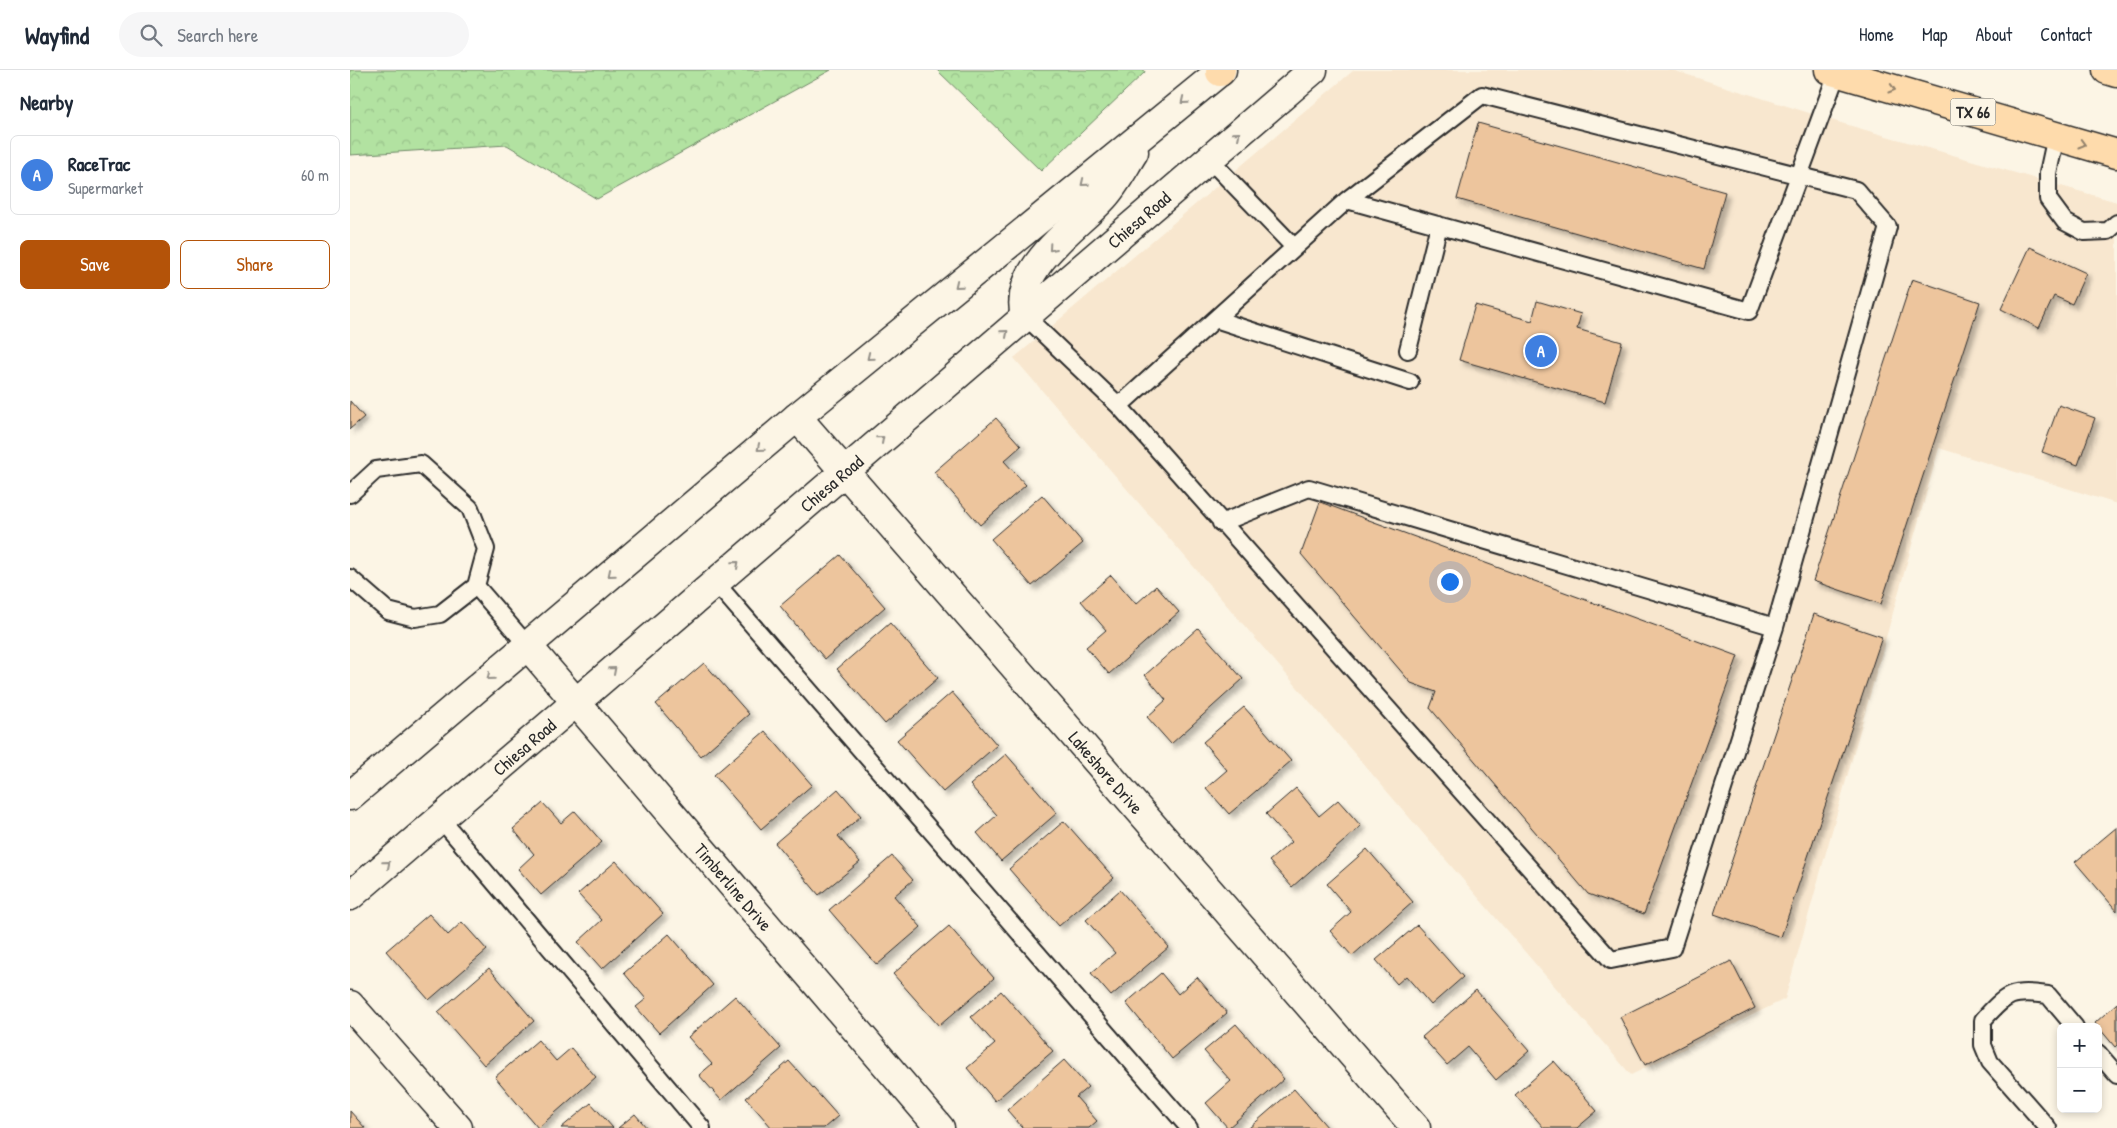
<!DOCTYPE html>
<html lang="en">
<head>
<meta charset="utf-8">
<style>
  :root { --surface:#fff; --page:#f6f6f7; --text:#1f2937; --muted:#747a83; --line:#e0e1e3; --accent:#b45309 }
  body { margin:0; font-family:"Patrick Hand",sans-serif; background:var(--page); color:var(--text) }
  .controls { position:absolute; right:15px; bottom:15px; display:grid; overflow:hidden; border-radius:8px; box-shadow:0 2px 8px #0003 }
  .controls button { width:45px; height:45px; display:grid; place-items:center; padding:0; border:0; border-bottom:1px solid var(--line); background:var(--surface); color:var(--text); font:25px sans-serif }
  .you { position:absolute; left:1099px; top:511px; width:18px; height:18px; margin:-12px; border:4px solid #fff; border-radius:50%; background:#1a73e8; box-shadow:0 0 0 8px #1a73e833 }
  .badge { display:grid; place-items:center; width:32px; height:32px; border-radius:50%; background:var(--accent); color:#fff; font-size:16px; font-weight:700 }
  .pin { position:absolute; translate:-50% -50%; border:2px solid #fff; box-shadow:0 1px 5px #0006 }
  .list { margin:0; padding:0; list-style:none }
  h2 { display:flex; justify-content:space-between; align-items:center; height:65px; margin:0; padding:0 20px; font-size:21px }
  h2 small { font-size:16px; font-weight:400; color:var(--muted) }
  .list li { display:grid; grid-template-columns:32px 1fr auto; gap:15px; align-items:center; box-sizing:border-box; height:80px; margin:0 10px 10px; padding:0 10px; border:1px solid var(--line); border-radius:8px }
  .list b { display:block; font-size:19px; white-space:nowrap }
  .list p { margin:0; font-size:16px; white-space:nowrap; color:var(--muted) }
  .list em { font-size:16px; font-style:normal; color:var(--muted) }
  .actions { display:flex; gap:10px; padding:15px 20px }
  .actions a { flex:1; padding:11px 0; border:1px solid var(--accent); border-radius:8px; text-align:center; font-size:18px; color:var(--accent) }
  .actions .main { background:var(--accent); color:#fff }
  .icon { flex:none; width:28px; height:28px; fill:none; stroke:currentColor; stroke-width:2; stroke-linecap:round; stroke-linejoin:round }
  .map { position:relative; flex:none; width:1767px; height:1058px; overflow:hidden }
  header { display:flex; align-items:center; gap:30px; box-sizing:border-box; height:70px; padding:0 25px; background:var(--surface); border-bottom:1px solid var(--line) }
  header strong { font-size:24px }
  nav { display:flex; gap:28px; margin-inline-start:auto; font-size:18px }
  .search { width:350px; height:45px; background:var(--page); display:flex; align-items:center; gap:12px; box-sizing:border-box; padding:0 18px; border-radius:28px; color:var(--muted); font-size:19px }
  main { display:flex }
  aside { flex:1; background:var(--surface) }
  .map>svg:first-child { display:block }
</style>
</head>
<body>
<header>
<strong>Wayfind</strong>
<div class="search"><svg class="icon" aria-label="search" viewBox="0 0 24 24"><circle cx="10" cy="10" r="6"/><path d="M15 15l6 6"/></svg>Search here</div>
<nav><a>Home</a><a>Map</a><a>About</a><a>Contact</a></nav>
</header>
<main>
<aside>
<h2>Nearby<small></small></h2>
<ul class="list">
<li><span class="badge" style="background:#3f7fe0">A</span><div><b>RaceTrac</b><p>Supermarket</p></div><em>60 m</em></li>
</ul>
<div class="actions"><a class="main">Save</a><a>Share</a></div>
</aside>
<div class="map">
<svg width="1767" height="1058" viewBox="0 0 1767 1058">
  <defs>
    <pattern id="forest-crowns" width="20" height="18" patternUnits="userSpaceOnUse" patternTransform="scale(1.25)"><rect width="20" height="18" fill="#b2e2a1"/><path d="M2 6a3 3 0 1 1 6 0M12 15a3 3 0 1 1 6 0" fill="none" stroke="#99c28b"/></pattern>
    <filter id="shadow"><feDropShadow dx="4.5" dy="4.5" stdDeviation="2.5" flood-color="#0004"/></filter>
  </defs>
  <rect width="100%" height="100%" fill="#fcf5e5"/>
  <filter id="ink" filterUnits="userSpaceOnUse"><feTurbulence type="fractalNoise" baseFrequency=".02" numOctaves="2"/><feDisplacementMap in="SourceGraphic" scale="10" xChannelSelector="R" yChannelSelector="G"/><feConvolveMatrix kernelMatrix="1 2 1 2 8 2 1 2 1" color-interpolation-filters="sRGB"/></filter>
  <g filter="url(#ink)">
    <!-- built -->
    <path fill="#f8e7cf" d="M1004,0h318l169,53 276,79v302l-178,-56 -154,551 -154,76 -617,-717z"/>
    <!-- forest -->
    <path fill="url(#forest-crowns)" stroke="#6e8666" d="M0,0h481l-234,129 -90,-54 -157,10z
      M587,0h207l1,2 -104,99z"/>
    <!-- building -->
    <path fill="#edc59d" stroke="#2b2b2b" filter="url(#shadow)" d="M1128,53l247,69 -21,77 -247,-70z
      M1680,177l56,26 -14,31 -18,-8 -15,32 -38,-19z
      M1562,209l68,23 -99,302 -68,-23z
      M1187,231l44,13 -4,15 45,13 -17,60 -146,-42 16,-55 57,16z
      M0,331l14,16 -14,12z
      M1709,335l36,13 -17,47 -36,-13z
      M646,348l25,28 -17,15 22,24 -46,40 -46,-53z
      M692,425l41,48 -51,43 -41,-47z
      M970,432l418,154 -94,258 -56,-20 -158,-186 6,-16 -25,-9 -110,-129z
      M490,485l45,52 -60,52 -45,-53z
      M761,505l25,29 20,-18 23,26 -70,62 -23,-27 20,-17 -25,-29z
      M1464,544l68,23 -101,300 -67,-23z
      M540,553l48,55 -53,46 -48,-55z
      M848,558l45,51 -72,65 -24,-27 19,-17 -21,-25z
      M354,593l45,51 -48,42 -45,-52z
      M602,622l45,53 -54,47 -46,-52z
      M894,637l47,54 -62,53 -23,-26 21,-18 -24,-28z
      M415,661l47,54 -51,44 -47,-54z
      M656,684l51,59 -56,48 -24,-28 20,-18 -27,-30z
      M946,718l23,28 19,-16 23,26 -69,61 -23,-26 22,-19 -25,-28z
      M488,719l23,27 -23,20 22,26 -41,33 -44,-52z
      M193,733l18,20 14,-12 27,31 -61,53 -23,-26 16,-15 -21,-25z
      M714,751l50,57 -55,48 -50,-57z
      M1767,757v84l-42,-49z
      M1017,779l46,53 -61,54 -22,-25 21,-19 -24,-28z
      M542,786l21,24 -19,16 27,31 -44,38 -48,-55z
      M266,791l47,53 -61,55 -24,-27 24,-22 -24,-26z
      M770,820l49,57 -58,49 -20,-23 24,-20 -29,-33z
      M79,844l19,21 14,-13 25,28 -58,50 -43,-49z
      M1067,855l46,52 -32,28 -25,-29 -9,8 -21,-24z
      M599,856l45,52 -55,48 -46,-52z
      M319,864l44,51 -54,48 -23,-26 10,-8 -22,-26z
      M1381,891l24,47 -110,57 -25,-48z
      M139,898l45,53 -50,44 -46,-53z
      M811,903l17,21 19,-17 30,36 -55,46 -46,-56z
      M1126,920l53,61 -33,29 -28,-33 -21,18 -25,-28z
      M651,921l52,60 -58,50 -28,-33 28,-24 -24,-27z
      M385,926l46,52 -60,52 -22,-25 13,-11 -24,-27z
      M1767,933v42l-2,2 -20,-24z
      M886,954l48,55 -56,49 -22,-25 25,-22 -27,-30z
      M188,970l18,21 15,-13 25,29 -58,51 -43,-51z
      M714,990l24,27 -12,10 21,24 -8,7h-66l-16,-18z
      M439,991l49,55 -14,12h-52l-26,-30z
      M1204,991l43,50 -20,17h-33l-29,-33z
      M944,1019l34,39h-79z
      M241,1033l22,25h-52z
      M0,1041l15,17h-15z
      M285,1044l12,14h-29z"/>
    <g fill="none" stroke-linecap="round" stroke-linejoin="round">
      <!-- service casing -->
      <g stroke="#2b2b2b" stroke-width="20">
        <path id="service" d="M1706,66l-8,37v26l17,23 19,10 24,-1 9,-8
          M859,89l85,88
          M997,130l135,-105 374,95 32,37 -113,400
          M675,246l94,90 228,-206 402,111 88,-238
          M865,249l195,63
          M1058,280l31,-125
          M769,336l492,554 61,-12 103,-321 -466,-139 -88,35
          M0,424l26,-24 45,-6 49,44 16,41 -10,37 -36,28 -25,4 -27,-7 -38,-33
          M365,512l474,546
          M126,516l51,59
          M90,748l262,310
          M1748,983l19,22
          M1698,1058l-58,-66 -7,-17v-25c24,-27 29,-30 65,-25l27,32"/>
      </g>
      <!-- minor casing -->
      <g stroke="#2b2b2b" stroke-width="31">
        <g id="minor">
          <path id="s1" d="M447,347l619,711"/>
          <path id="s2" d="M177,575l413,483"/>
          <path d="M0,935l108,123"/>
        </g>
      </g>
      <!-- secondary casing -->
      <g stroke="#2b2b2b" stroke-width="31">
        <g id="secondary">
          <path d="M675,246c-13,-48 51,-88 79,-119 12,-13 21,-31 30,-45"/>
          <path d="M0,726l447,-379 425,-347"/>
          <path id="s3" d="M0,826l963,-826"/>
        </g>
      </g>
      <!-- primary casing -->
      <g stroke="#2b2b2b" stroke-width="31">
        <path id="primary" d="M1479,0l288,84
          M1757,0l10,3
          M870,2l1,-2"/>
      </g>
      <!-- service -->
      <use href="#service" stroke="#fcf5e5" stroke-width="16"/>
      <!-- minor -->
      <use href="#minor" stroke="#fcf5e5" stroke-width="28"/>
      <!-- secondary -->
      <use href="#secondary" stroke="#fcf5e5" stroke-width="28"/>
      <!-- primary -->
      <use href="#primary" stroke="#fedbac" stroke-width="28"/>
    </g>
    <!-- one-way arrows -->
    <defs><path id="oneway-chevron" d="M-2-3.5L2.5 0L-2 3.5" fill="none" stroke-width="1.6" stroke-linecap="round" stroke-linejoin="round" transform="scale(1.25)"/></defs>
    <g stroke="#94836c">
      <use href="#oneway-chevron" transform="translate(1542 19) rotate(16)"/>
      <use href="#oneway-chevron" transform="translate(1732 74) rotate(16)"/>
    </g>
    <g stroke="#949088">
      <use href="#oneway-chevron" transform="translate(834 31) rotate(141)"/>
      <use href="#oneway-chevron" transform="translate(887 65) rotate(-41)"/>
      <use href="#oneway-chevron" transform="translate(734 113) rotate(141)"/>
      <use href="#oneway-chevron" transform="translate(702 178) rotate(131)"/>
      <use href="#oneway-chevron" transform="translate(608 215) rotate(141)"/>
      <use href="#oneway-chevron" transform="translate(655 263) rotate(-41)"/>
      <use href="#oneway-chevron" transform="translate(520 287) rotate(141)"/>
      <use href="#oneway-chevron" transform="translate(531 369) rotate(-41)"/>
      <use href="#oneway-chevron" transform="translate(410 378) rotate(140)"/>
      <use href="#oneway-chevron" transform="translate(386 494) rotate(-41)"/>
      <use href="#oneway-chevron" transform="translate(261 504) rotate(140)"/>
      <use href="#oneway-chevron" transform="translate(263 600) rotate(-41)"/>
      <use href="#oneway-chevron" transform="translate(140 607) rotate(140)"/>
      <use href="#oneway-chevron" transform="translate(37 794) rotate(-41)"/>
    </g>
  </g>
  <g text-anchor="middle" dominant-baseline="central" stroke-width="4" stroke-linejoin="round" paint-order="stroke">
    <!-- shield labels -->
    <rect fill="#fcf5e5" stroke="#6a6863" stroke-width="1" x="1600.5" y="28.5" width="45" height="27" rx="4"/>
    <g font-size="16" font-weight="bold" fill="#2b2b2b">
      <text x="1623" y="42">TX 66</text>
    </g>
    <!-- street labels -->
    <g font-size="18" fill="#2b2b2b" stroke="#fcf5e5">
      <text stroke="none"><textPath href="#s3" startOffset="1039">Chiesa Road</textPath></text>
      <text stroke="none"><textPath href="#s3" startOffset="634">Chiesa Road</textPath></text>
      <text stroke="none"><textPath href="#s3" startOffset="229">Chiesa Road</textPath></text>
      <text stroke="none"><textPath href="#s1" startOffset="471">Lakeshore Drive</textPath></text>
      <text stroke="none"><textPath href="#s2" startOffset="318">Timberline Drive</textPath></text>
    </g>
  </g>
</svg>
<div class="controls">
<button>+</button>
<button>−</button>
</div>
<div class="you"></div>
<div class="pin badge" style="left:1191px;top:281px;background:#3f7fe0">A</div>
</div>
</main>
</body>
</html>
